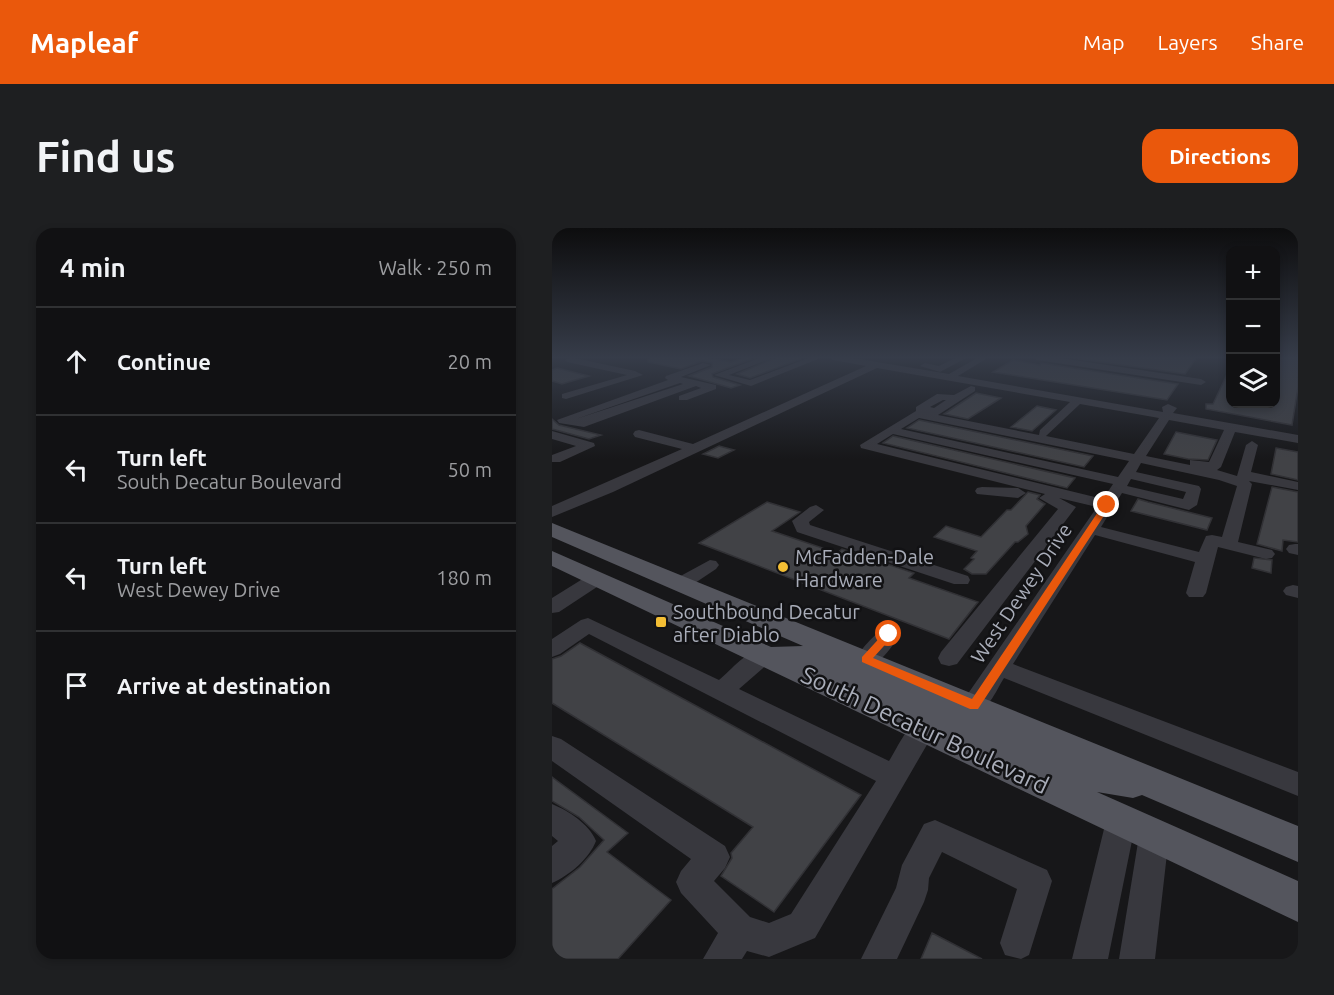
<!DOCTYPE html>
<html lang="en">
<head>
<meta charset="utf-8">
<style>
  :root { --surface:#111113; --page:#1e1f21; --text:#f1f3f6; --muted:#9c9da0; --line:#303133; --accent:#ea580c }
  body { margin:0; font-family:Ubuntu,sans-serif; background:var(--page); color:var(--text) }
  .controls { position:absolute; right:18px; top:18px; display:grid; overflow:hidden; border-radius:12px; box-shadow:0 3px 9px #0003 }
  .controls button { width:54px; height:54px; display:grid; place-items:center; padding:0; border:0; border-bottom:2px solid var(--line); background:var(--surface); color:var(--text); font:30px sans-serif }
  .stop { position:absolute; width:18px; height:18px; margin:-14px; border:4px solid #ea580c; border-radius:50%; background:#fff }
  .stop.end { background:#ea580c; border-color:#fff; box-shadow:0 2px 6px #0008 }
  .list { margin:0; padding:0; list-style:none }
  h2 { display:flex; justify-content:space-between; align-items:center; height:78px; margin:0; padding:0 24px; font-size:26px }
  h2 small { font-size:20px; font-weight:400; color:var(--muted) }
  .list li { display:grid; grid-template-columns:39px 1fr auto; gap:18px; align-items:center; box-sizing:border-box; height:108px; padding:0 24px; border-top:2px solid var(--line) }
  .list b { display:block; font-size:22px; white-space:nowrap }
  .list p { margin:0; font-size:20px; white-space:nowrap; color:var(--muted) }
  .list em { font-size:20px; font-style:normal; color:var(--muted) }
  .icon { flex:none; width:33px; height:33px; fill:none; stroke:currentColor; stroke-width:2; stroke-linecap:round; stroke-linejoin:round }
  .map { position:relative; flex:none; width:746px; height:731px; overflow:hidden; border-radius:18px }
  header { display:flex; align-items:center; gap:36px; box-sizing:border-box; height:84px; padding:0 30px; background:var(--accent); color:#fff }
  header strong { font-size:28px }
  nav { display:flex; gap:33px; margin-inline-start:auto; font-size:21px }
  .intro { display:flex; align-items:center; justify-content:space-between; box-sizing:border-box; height:144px; padding:0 36px }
  h1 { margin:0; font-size:42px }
  .button { padding:15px 27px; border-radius:18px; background:var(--accent); color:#fff; font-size:21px; font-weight:700 }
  main { display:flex; gap:36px; padding:0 36px }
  aside { flex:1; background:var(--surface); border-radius:18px; box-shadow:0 3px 9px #0003 }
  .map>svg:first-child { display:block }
</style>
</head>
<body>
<header>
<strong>Mapleaf</strong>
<nav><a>Map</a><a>Layers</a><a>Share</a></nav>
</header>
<div class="intro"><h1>Find us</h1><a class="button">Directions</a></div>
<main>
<aside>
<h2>4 min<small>Walk · 250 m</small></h2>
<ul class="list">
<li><svg class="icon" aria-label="ahead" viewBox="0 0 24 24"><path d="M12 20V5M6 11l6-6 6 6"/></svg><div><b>Continue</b></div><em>20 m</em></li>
<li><svg class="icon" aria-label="left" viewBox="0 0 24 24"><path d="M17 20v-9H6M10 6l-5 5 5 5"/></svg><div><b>Turn left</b><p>South Decatur Boulevard</p></div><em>50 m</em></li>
<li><svg class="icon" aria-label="left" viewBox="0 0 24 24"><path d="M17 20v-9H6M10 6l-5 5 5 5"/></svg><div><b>Turn left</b><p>West Dewey Drive</p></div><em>180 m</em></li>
<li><svg class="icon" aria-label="arrive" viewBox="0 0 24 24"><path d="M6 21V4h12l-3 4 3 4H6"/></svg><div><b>Arrive at destination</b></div></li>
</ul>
</aside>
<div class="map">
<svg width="746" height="731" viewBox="0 0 746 731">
  <rect width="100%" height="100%" fill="#171719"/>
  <!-- building -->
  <path fill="#414246" stroke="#313135" stroke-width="1.5" d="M96,129h57l26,5 15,-5h11l-45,17 1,3 27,8 -9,3 -42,-12 23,-9v-4l-10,-2 -21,8 -33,-7z
    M225,129h29l-56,21 -13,-4z
    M514,129h131l-12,17z
    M723,129h23v30l-6,38 -86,-16v-5h7l17,-36v36h45z
    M461,132l27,5 1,-2 137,21 -11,16 -174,-28z
    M5,140l32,8 -27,8 -10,-3v-11z
    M424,165l25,5 -33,21 -24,-5z
    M485,178l19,4 -24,21 -21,-4z
    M0,191l7,6 42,10 -12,4 -37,-10z
    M367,192l174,36 -9,11 -177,-39z
    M624,204l41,8 -9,20 -20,-1 -24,-5z
    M341,208l182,42 -8,10 -184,-45z
    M167,218l15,4 -16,8 -15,-4z
    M724,220l22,4v28l-27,-6z
    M720,259l26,5v50l-15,-2 -1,11 -25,-7z
    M476,264l12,3 -3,4 8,5 -19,22 2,8 -10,8h-3l-29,32h-14l-8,-5 10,-10 -3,-1 6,-7 -43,-14 12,-11 35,11 26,-27h4z
    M586,271l10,3 64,16 -5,12 -76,-19z
    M215,274l33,10 -28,19 65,22 5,-4 72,24 -5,5 69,24 -29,37 -250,-96z
    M702,330l18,2 -1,13 -19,-5z
    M28,415l281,152 -87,117 -53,-36 11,-18 -1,-5 22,-26 -201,-124v-44l9,-3z
    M0,549l76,56 -21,19 64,48 -53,59h-66v-70l28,-22 24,-27 -25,-23 -27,-16z
    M380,705l50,26h-61z"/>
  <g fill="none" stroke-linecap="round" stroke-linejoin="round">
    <!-- minor -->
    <path fill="#38383e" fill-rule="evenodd" d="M18,129l65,14 8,4 -77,24 -4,-1v-4l65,-19 -60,-13 -2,-2z
      M210,129h13l-46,18 21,5 61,-23h12l-72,29 -37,-11z
      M277,129h18l102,17 30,-17h10l-31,19 205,36 -1,-5 6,-3 9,4 -4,5 125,22v8l-63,-11 -14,35 -4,3 20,6 9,-31 6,-4 6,4 -7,27 47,10v8l-49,-9 3,3 -14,58 34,8 3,4 -3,4 -6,1 -48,-12 -12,46 -3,4h-14l-3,-4 9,-31 -100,-27 -82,129 285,108v24l-294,-118c-10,16 -18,40 -39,34l-3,-7 3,-7 132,-191 -38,-9 17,9 -119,157 -8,2 -8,-2 -3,-6 3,-6 117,-143 -19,-11 6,-4 -184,-46 -1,-3 56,-34v-4l21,-13 17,1 17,-9 4,1v4l-37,24 101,20 1,-5 30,-28 -193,-34 -264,124 -61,25v-11l130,-57 -47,-12 -2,-3 2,-3 4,-1 54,14 173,-78 -33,-6zM391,172h3l-12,8 -4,-1zM528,176l79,14 -25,36 -88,-18zM367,190l210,43 -11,16 -217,-48zM617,192l55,10 -15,32 -19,-2v5l-44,-9zM341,206l220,50 -10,15 -226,-55zM589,235l78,17 18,6 -15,51 -10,-2 -6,1 -7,16 -98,-25 21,-34 67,17 8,-5 4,-16 -2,-3 -63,-14zM579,251l55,13 -3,7 -56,-13z
      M405,129h11l-28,15 -20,-6 5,-3 14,3z
      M480,129h21l148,22 5,3 -5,3 -164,-25z
      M151,135l8,2 -30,12 35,8v4l-29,11h-8v-4l22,-8 -5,-2 -112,41 -25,-4 -2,-3 111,-40 -3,-2 1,-2zM128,155l3,1 -107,35z
      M0,203l42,12 1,3 -35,16h-8v-7l24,-9 -24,-7z
      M430,259l36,1 8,5 -8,5 -41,-4 -2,-3 2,-3z
      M264,277l8,5 -15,12 1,3 158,51 2,4 -2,4h-14l-157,-52 -5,-11 18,-14z
      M743,316h3v11l-9,-2 -3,-4 3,-4z
      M158,332l6,1 3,4 -3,4 -27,18h-14l-3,-4 3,-4z
      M44,345l7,2 2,4 -2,4 -44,29 -7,1v-15l37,-23z
      M741,357l5,1v12l-12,-3 -3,-4 3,-4z
      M36,390l131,62c14,-12 33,-36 52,-31l3,6 -3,6 -32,28 150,72c11,-17 21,-47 43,-39l4,7 -4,7 -117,202 -46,19 -22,-6 -5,8h-39l15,-26 -37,-40 -5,-11 5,-11 10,-12 -139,-98v-25l9,3 164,107 5,11 -5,11 -11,13 36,36 19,6 22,-9 85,-133 -287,-147 -29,20 -8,3v-18l29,-19z
      M337,399l8,2 3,5c-9,15 -24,37 -42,32l-3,-6c7,-12 21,-29 34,-33z
      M0,576c17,7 37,20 44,37 -7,18 -26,34 -44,42v-37l6,-5 -6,-5z
      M569,579l10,4 5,10 -28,138h-36l34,-138 5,-10z
      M383,592l112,50 5,11 -23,74 -8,4 -16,-4 -5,-12 17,-54 -75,-37 -13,26 -1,12 -4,12 -27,57h-36l35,-71 6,-23 22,-41z
      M602,594l11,4 4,10 -14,123h-36l20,-123 4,-10z"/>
    <!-- major -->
    <path fill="#54555d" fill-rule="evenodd" d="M0,295l746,303v36l-156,-67 -9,3 -36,-6 201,89v41l-746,-356v-15l219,96 32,-1 -251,-109z"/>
  </g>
  <!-- sky -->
  <linearGradient id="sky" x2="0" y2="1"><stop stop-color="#0d0d0e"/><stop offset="0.56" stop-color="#363c49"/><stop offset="1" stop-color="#363c49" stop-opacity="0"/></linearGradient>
  <rect width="746" height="231" fill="url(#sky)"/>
  <!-- route -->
  <path fill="#ea580c" d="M552,275l7,2 -133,204h-8l-108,-47v-5l24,-26h7v5l-20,22 99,41z"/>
  <!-- markers -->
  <g fill="#f3be34" stroke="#121214" stroke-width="2">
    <circle cx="231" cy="339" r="6"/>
    <rect x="103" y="388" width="12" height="12" rx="3"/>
  </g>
  <g text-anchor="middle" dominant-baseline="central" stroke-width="5" stroke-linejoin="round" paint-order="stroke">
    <!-- poi labels -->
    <g font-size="20" fill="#a9adb9" stroke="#121214" text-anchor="start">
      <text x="243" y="328">McFadden-Dale<tspan x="243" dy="23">Hardware</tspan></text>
      <text x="121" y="383">Southbound Decatur<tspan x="121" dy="23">after Diablo</tspan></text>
    </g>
    <!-- street labels -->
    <g font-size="20" fill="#a9adb9" stroke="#121214">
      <text transform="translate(469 365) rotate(-56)">West Dewey Drive</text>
    </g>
    <!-- near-street labels -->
    <g font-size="24" fill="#a9adb9" stroke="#121214">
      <text transform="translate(373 502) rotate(25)">South Decatur Boulevard</text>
    </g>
  </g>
</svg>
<div class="controls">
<button>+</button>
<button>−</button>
<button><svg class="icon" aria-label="layers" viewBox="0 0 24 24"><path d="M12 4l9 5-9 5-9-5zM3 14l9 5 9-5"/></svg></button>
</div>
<div class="stop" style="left:337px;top:406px"></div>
<div class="stop end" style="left:555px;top:277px"></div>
</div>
</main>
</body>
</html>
